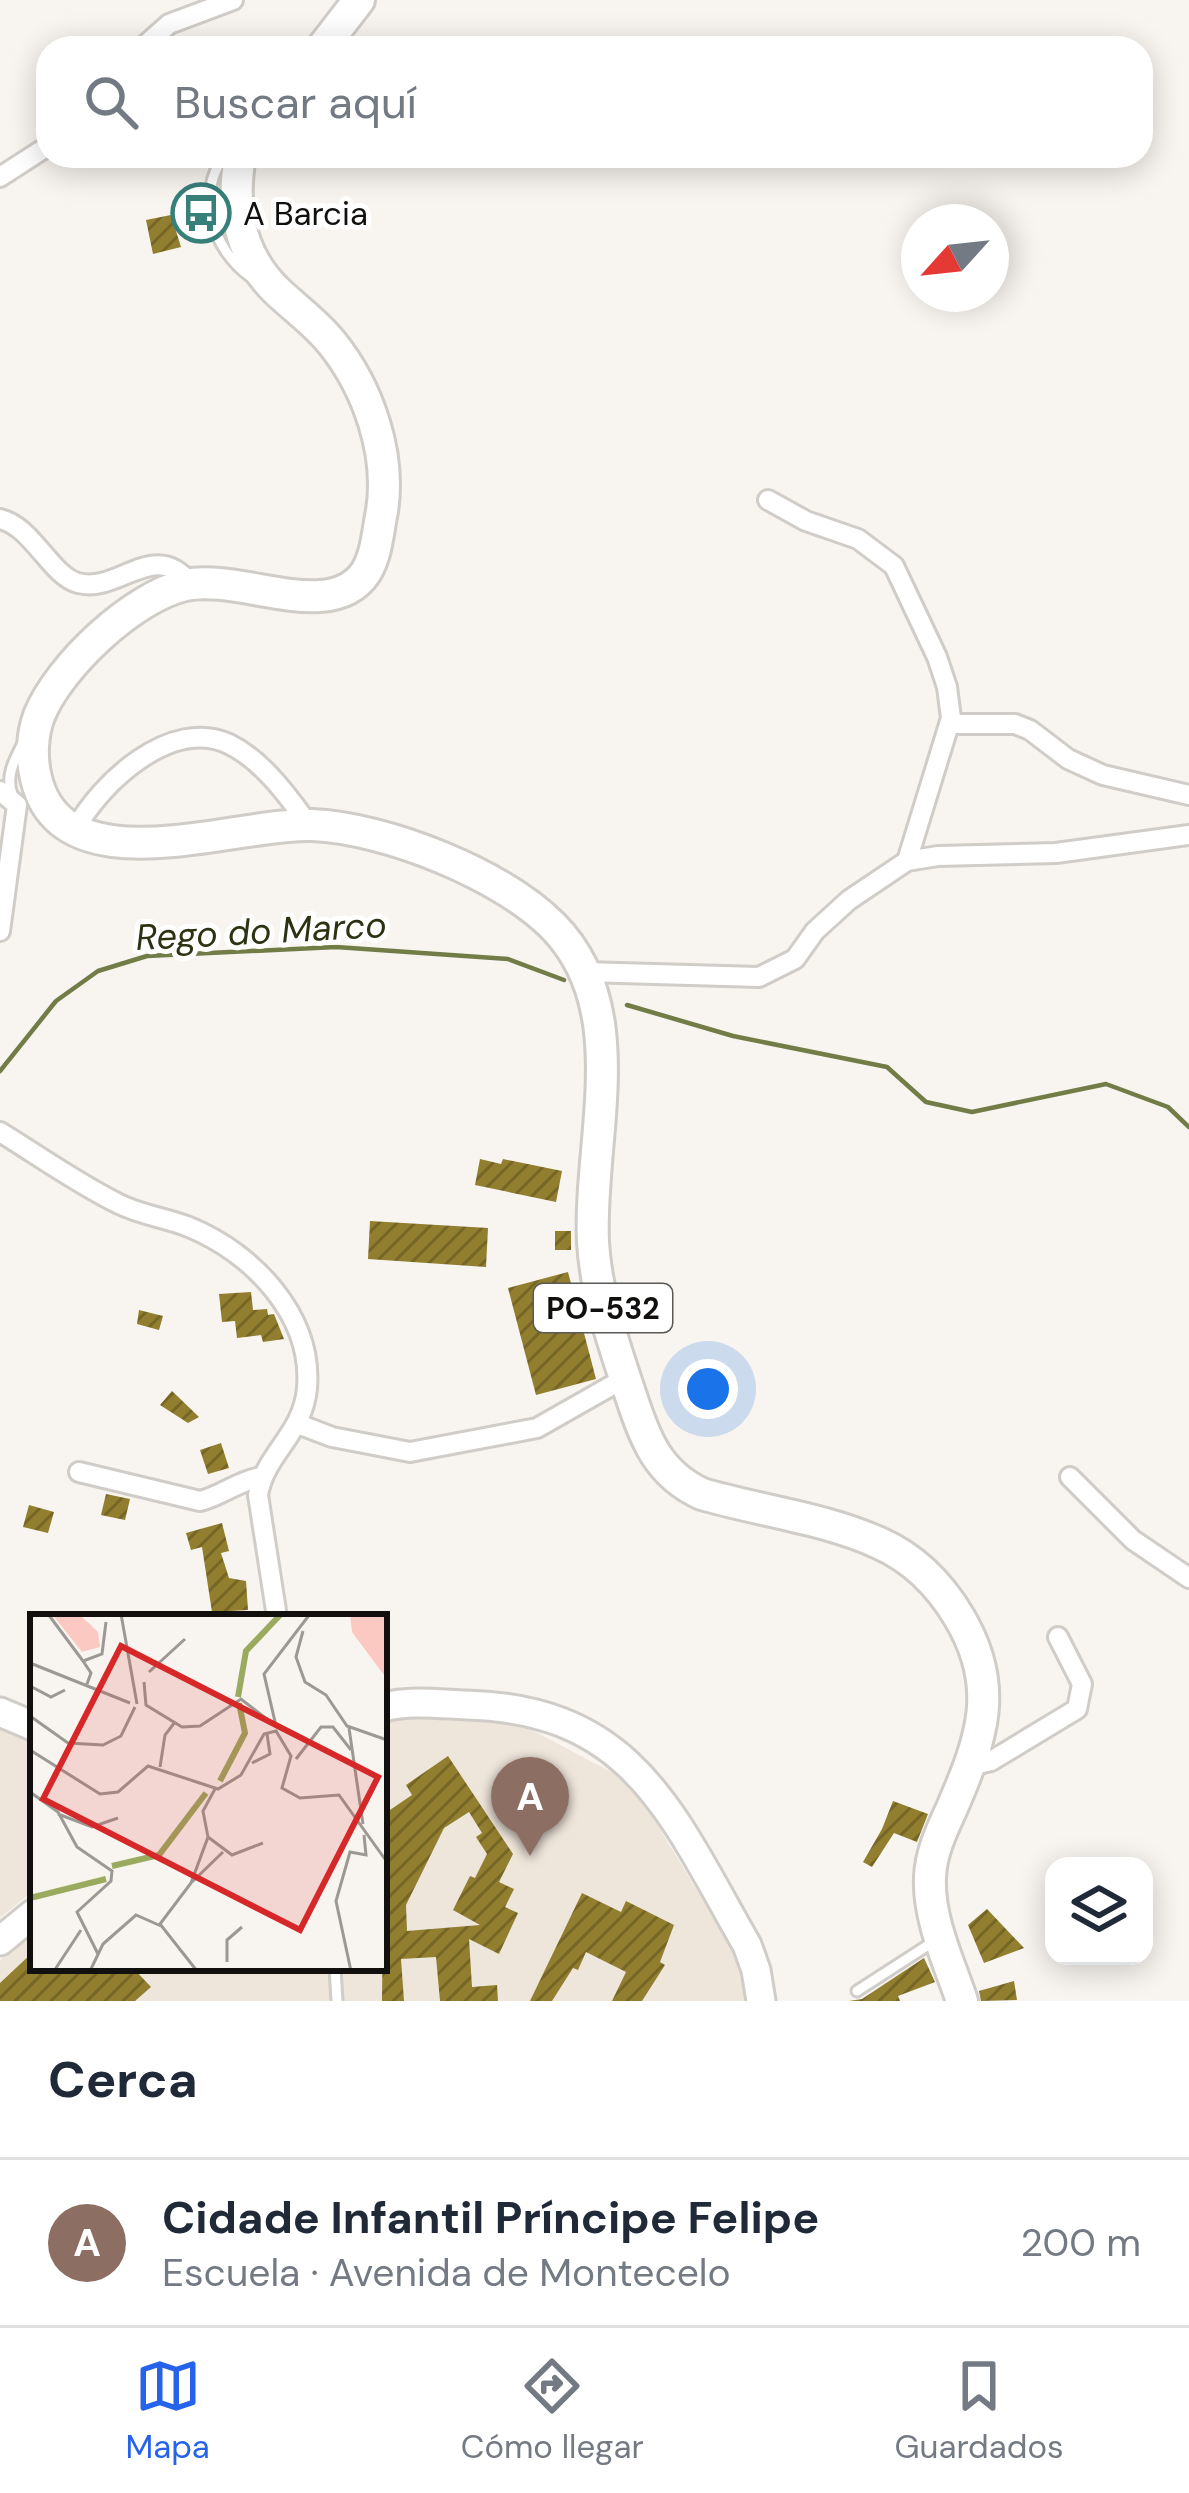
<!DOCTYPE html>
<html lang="es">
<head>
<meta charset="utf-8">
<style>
  :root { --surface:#fff; --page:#f2f2f3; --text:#1f2937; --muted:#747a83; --line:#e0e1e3; --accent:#2563eb }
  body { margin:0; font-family:"DM Sans",sans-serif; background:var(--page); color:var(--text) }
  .controls { position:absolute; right:36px; bottom:36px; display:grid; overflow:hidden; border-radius:24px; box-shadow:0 6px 30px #0003 }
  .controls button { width:108px; height:108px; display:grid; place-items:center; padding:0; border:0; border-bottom:3px solid var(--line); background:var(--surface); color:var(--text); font:60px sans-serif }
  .compass { position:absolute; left:901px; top:204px; width:108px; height:108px; border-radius:50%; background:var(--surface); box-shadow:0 6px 30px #0003; rotate:243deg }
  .you { position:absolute; left:708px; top:1389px; width:42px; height:42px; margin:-30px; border:9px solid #fff; border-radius:50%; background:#1a73e8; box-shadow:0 0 0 18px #1a73e833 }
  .badge { display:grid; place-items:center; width:78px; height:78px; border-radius:50%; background:var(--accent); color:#fff; font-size:39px; font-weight:700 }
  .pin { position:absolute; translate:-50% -99px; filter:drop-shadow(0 3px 6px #0008) }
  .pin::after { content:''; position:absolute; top:63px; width:42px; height:36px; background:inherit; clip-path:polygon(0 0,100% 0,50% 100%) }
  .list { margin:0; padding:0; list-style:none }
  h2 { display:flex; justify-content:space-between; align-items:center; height:156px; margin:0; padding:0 48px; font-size:51px }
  h2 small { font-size:39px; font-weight:400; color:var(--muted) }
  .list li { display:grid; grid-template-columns:78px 1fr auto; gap:36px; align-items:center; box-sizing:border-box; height:168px; padding:0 48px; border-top:3px solid var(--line) }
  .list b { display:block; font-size:45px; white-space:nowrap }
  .list p { margin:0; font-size:39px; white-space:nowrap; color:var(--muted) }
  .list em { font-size:39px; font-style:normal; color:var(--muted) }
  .icon { flex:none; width:66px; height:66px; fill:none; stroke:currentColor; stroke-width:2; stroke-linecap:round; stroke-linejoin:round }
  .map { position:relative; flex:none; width:1189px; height:2001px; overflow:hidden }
  .search { position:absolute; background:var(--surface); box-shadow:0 6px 30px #0003; left:36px; right:36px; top:36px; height:132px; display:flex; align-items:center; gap:30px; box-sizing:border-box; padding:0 42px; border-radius:36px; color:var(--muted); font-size:45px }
  .sheet { height:324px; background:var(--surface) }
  nav { display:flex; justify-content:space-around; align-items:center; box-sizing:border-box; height:168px; border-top:3px solid var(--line); background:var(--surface); font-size:33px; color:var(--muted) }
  nav a { display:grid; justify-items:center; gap:6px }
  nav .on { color:var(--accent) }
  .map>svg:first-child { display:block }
</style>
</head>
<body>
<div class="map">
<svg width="1189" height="2001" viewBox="0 0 1189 2001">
  <defs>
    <pattern id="building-hatch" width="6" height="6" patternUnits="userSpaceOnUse" patternTransform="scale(3)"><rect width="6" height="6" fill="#917e2e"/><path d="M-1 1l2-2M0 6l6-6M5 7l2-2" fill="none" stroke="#756626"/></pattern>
  </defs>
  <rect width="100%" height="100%" fill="#f8f4ef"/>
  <!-- built -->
  <path fill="#efe6db" d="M402,1715l111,5 119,63 109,180 7,38h-748v-41l33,-30v38h351v-251z
    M0,1722l33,14v155l-33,27z"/>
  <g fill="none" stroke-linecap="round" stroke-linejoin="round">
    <!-- stream -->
    <path stroke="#717c47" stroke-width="4.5" d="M627,1005l106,31 154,31 39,35 46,10 134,-28 62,23 21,20
      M0,1071l56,-70 42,-30 49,-15 189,-9 172,12 56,21"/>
  </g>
  <!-- building -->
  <path fill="url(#building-hatch)" fill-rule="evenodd" d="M171,215l10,32 -28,7 -7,-34z
    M480,1159l21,5 2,-5 59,12 -6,31 -81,-17z
    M370,1221l118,7 -2,39 -118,-8z
    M555,1231h16v19h-16z
    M568,1272l28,107 -60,16 -28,-107z
    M251,1292l2,18 14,-1 1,6 6,-1 10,25 -21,3 -2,-7 -24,3 -2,-17 -13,1 -3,-28z
    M139,1310l24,6 -4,14 -22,-6z
    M172,1391l27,26 -11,6 -28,-18z
    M221,1443l8,25 -21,6 -8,-24z
    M106,1494l24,5 -5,21 -24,-5z
    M29,1505l25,7 -6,21 -25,-6z
    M222,1523l7,28 -8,2 8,25 17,3 2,29 -36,2 -10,-65 -11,3 -5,-17z
    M448,1756l65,98 -14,28 15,7 -9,18 13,6 -19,41 -30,-15 3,48 25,-2 1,16h-58l-4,-44 -35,2 3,42h-22l2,-187 28,-19 -6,-10zM469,1812l13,21 -6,4 11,17 -12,24 -5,-2 -17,34 27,15 -73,6 -1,-26 38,-77z
    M893,1801l35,13 -11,28 -23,-9 -22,34 -9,-5 19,-33z
    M582,1893l39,19 5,-11 48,24 -14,37 5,3 -23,36h-30l14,-29 -40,-20 -8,18 -5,-2 -21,33h-22z
    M987,1909l37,39 -40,15 -16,-38z
    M33,1952v16h100l18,19 -16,14h-135v-18z
    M924,1958l11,24 -37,14 2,5h-51l13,-2z
    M1014,1981l3,19 -36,1 -2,-10z"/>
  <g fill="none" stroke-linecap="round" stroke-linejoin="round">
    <!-- lane casing -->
    <g stroke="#d0ccc7" stroke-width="15">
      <path id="lane" d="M224,156c-29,40 -11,94 27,121
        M12,794c-7,-18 3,-35 11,-51
        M335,1968l2,33
        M857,1991l79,-51"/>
    </g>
    <!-- street casing -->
    <g stroke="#d0ccc7" stroke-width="24">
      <path id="street" d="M142,48l27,-24 64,-24
        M0,177l48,-31
        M768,500l38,21 52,18 36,27 43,91 10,30 4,31 -44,143
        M0,519c32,7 51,57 78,64 41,11 76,-46 113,1
        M950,724h65l15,6 38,29 35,16 86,20
        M0,791l17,14 -17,126
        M75,830c25,-47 96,-113 154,-86 33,16 59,52 80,81
        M585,972l174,5 36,-18 20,-28 34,-31 58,-39 31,-5 118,-3 133,-18
        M0,1132c39,24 78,52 119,72 22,11 47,14 70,23 64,26 124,89 118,161 -4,47 -42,65 -49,107l19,122
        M298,1424l34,13 78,15 127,-24 88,-50
        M79,1472l121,29c21,-5 38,-20 61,-24
        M1070,1477l63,63 56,38
        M970,1766l21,-5 86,-52 5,-25 -24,-47"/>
    </g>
    <!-- secondary casing -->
    <g stroke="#d0ccc7" stroke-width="33">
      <path id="secondary" d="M384,1707c26,-7 56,-3 82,-2 169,4 207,112 281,240l9,25 5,31
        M0,1712l33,14
        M0,1941l33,-27"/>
    </g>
    <!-- primary casing -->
    <g stroke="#d0ccc7" stroke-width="36">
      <path id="primary" d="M322,48l37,-48
        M240,156c-9,51 -1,99 38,136 18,17 38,31 54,51 36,45 59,110 50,168 -4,19 -5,43 -16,61 -35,53 -125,1 -181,13 -52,12 -126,81 -146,131 -7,19 -8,42 -3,62 26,112 200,44 276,47 74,3 189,49 241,101 82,83 35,213 40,316 3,53 21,103 38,154 14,43 27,78 71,98 58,17 122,24 177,49 34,15 61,42 80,74 42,70 23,121 -7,191 -10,22 -21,44 -22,69 -2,42 19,85 32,124"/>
    </g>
    <!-- lane -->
    <use href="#lane" stroke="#fff" stroke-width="9"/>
    <!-- street -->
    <use href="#street" stroke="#fff" stroke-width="18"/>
    <!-- secondary -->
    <use href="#secondary" stroke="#fff" stroke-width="27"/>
    <!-- primary -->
    <use href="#primary" stroke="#fff" stroke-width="30"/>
  </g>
  <!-- icons -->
  <defs>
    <g id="bus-ring" transform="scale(3)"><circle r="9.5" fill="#fff" stroke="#377f79" stroke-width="1.5"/><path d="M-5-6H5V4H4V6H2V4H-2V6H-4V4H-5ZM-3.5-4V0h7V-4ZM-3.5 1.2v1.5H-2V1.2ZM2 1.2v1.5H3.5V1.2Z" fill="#377f79"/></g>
  </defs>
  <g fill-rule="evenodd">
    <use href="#bus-ring" x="201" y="213"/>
  </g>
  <g text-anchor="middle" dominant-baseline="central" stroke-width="10" stroke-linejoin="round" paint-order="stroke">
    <!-- shield labels -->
    <rect fill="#fff" stroke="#585856" stroke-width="3" x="534" y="1284" width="138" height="48" rx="9"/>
    <g font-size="30" font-weight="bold" fill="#11100e">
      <text x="603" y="1308">PO-532</text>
    </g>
    <!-- poi labels -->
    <g font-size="33" fill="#11100e" stroke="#fff" text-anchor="start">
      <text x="243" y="213">A Barcia</text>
    </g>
    <!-- water labels -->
    <g font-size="36" font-style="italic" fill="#2c3312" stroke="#fff">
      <text transform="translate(261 931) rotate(-3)">Rego do Marco</text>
    </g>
  </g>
  <!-- overview -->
  <g transform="translate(30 1614)">
    <rect width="357" height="357" fill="#f8f4ef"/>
    <path d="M22,0h27l19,18 2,15 -18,5z" fill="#fbc9c2"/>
    <path d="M320,0h37v65l-35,-47z" fill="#fbc9c2"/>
    <path fill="none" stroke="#9aaa5f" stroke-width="6" d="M208,83l8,-46 35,-37M190,167l25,-48 -6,-30M82,252l47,-11 47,-62M0,284l76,-19"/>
    <path fill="none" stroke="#9c9995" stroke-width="3" d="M18,0l35,47M91,0l16,90M273,17l-7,26 9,25 21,13 21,31 40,14M0,49l100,40M119,58l36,-33M114,68l2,23 36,22 18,-1 41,-27 35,27 -12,-52 46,-60M57,70l4,-11 -8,-12 19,-7 4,-32M0,72l21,11 14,-7M0,102l38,27 35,2 18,-9 14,-29M319,114l14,96M0,136l70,44 18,-2 30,-26 70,23 23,-14 23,-41 12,-3 15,25 -9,32 18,10 39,-3 48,67M266,145l25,-32h12l18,23M222,149l18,-9 -3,-20M130,153l5,-32 10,-13M0,178l28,20 19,35 35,24 -1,10 -34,31 21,42M28,200l34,13 26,-9M178,223l24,18 31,-12M162,268l31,-30M197,348v-22l15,-13M24,357l27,-41M60,357l13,-27 33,-29 25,11M167,357l-37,-47 31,-41 17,-46 -5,-26 12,-22M321,357l-15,-70 14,-49 16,3 -2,-20"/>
    <path fill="#d62828" fill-opacity="0.15" stroke="#d62828" stroke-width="6" d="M91,32l257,131 -78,153 -257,-131z"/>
    <rect width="357" height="357" fill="none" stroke="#11100e" stroke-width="6"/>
  </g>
</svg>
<div class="controls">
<button><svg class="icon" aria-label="layers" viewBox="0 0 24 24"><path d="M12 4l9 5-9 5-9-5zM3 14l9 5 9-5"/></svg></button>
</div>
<svg class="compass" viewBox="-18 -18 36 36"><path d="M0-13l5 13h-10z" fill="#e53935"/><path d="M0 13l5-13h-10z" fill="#747a83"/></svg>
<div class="you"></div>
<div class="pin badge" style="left:530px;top:1856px;background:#8d6e63">A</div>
<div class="search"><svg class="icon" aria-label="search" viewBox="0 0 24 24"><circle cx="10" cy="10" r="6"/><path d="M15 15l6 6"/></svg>Buscar aquí</div>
</div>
<section class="sheet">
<h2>Cerca<small></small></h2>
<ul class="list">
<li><span class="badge" style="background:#8d6e63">A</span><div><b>Cidade Infantil Príncipe Felipe</b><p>Escuela · Avenida de Montecelo</p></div><em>200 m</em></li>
</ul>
</section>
<nav>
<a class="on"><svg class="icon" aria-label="map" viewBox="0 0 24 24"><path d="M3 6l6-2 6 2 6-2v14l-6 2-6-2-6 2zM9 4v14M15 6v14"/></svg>Mapa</a>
<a><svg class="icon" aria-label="directions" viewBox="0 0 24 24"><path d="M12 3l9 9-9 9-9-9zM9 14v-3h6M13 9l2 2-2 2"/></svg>Cómo llegar</a>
<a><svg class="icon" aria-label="saved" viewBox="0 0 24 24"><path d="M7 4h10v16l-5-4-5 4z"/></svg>Guardados</a>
</nav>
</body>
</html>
